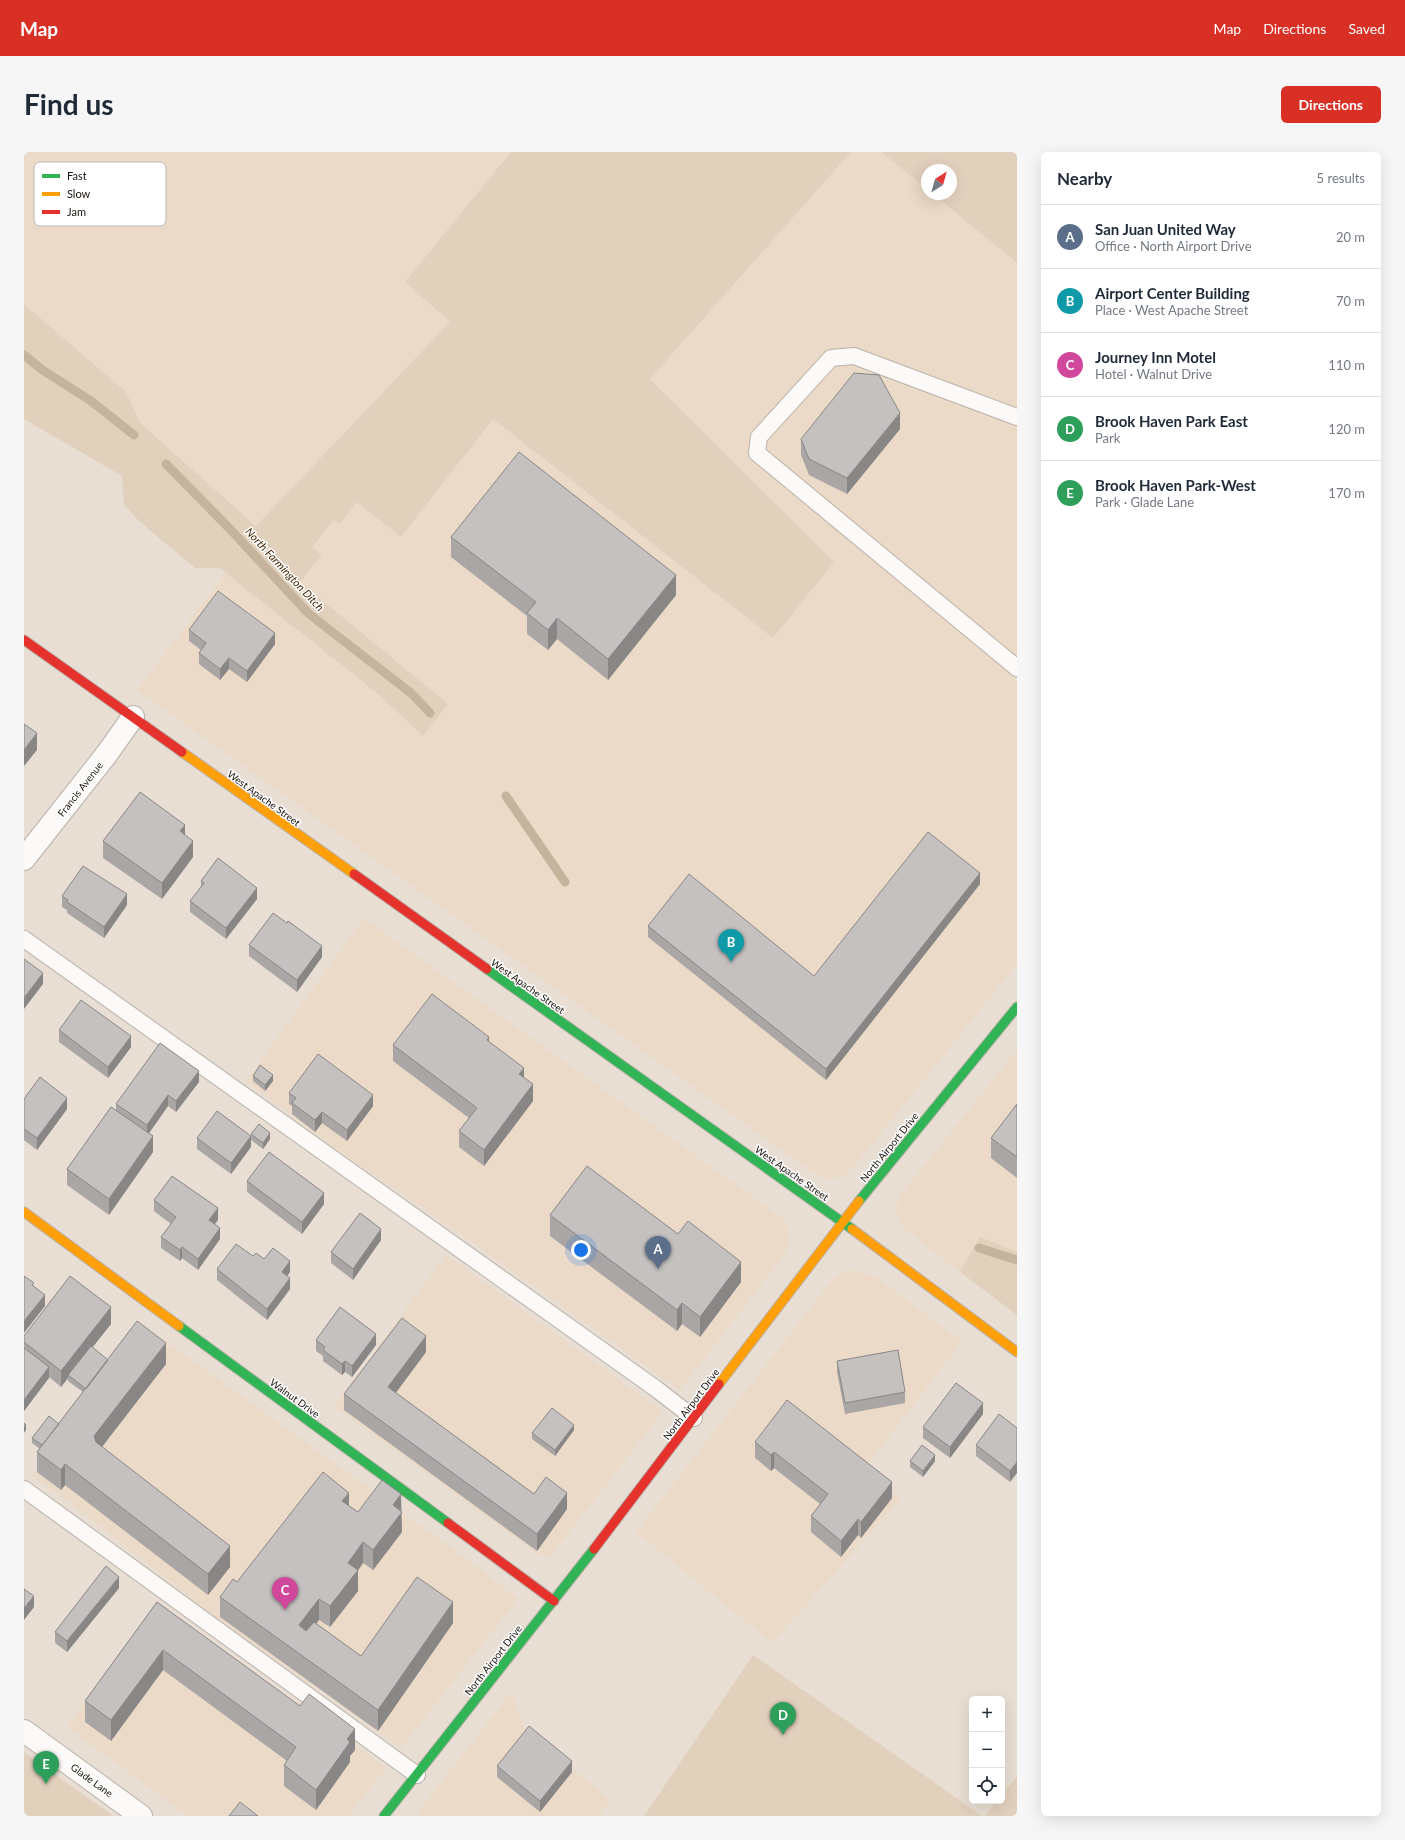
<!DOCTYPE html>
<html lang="en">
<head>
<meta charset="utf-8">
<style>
  :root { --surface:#fff; --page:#f6f6f7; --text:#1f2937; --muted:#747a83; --line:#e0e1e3; --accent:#d93025 }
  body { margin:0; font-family:Lato,sans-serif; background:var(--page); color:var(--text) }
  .controls { position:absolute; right:12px; bottom:12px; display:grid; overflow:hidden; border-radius:6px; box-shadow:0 4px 16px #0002 }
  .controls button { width:36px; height:36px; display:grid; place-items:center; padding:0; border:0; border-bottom:1px solid var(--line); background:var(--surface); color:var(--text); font:20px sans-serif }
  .compass { position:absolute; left:897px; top:12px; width:36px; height:36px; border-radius:50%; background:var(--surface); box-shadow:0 4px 16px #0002; rotate:37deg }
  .you { position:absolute; left:557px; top:1098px; width:14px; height:14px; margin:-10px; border:3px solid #fff; border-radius:50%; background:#1a73e8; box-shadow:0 0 0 6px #1a73e833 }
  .badge { display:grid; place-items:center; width:26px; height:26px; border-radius:50%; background:var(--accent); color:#fff; font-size:13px; font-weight:700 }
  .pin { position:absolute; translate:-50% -33px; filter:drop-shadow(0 1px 2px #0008) }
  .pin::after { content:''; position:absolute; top:21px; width:14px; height:12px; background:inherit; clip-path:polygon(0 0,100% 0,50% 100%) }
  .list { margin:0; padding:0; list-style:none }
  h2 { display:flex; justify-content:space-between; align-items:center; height:52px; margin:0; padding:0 16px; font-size:17px }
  h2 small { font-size:13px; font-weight:400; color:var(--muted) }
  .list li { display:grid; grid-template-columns:26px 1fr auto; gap:12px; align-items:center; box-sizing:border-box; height:64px; padding:0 16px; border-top:1px solid var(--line) }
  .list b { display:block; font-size:15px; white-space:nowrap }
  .list p { margin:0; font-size:13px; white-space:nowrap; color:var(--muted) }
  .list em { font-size:13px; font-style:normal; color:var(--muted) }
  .icon { flex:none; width:22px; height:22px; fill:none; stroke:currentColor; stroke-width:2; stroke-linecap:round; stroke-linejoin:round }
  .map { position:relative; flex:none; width:993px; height:1664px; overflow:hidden; border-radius:6px }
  header { display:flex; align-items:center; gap:24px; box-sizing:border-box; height:56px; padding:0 20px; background:var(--accent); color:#fff }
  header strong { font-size:19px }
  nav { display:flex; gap:22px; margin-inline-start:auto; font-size:14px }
  .intro { display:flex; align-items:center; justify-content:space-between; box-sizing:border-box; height:96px; padding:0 24px }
  h1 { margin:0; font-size:28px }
  .button { padding:10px 18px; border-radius:6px; background:var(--accent); color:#fff; font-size:14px; font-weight:700 }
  main { display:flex; gap:24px; padding:0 24px }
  aside { flex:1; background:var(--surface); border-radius:6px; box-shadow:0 4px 16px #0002 }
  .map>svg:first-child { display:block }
</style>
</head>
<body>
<header>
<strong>Map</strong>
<nav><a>Map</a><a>Directions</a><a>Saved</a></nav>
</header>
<div class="intro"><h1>Find us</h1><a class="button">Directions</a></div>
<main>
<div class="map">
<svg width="993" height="1664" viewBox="0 0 993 1664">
  <rect width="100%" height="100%" fill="#e8ded3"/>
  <!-- built -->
  <path fill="#ebdac7" d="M0,0h487l-106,130 45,40 -194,204 -117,-103 -13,-31 -102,-88z
    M827,0h30l46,37v5h6l84,69v701l-165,205 -7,6 -14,4 -8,-2 -15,-8 -671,-479 89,-117 152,121 46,42 -124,-154 22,-26 -10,-9 22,-27 6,3 17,-21 44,35 92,-118 280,219 61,-77 -184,-182z
    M340,766l420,301 5,14v9l-4,12 -105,136 -218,-155 -144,-99 -72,-55z
    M993,898v202l-37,-15 -20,35 -59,-46 -4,-11v-12l4,-9z
    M422,1103l217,157 -114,146h-4l-13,-8 -198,-144z
    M830,1118l7,1 17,7 84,64 -97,126 36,31 -129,144 -136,-111 192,-247 12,-11z
    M122,1175l310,224 60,46 1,3 -116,148 -180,-127 -152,-119 -37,-26z
    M135,1451l227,165 -38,48h-160l-121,-89z
    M485,1543l6,5 9,28 86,72 -11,16h-184z"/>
  <!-- green -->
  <path fill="#e1d0bc" d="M487,0h340l-201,227 184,183 -61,76 -280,-219 -92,118 -44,-35 -17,22 -6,-4 -22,27 10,8 -22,27 148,122 -25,32 -45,-42 -152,-121 -6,-5h-25l-56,-47 -15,-16 -2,-29 -98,-57v-115l102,88 14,31 116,103 194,-204 -45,-40z
    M857,0h136v111l-84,-69h18v-24h-24v19z
    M956,1085l37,15v63l-57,-43z
    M729,1503l229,161h-338z
    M0,1600l89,64h-89z
    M993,1624v40h-32l12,-15h5v-6z"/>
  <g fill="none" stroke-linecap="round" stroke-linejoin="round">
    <!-- stream -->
    <path stroke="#c6b39c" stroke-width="9" d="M0,203l17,14 50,32 43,34
      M142,312l63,64 80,86 102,79 19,20
      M482,644l59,86
      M955,1096l38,12"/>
    <!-- lane casing -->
    <g stroke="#b9b1a9" stroke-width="18">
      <path id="lane" d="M993,265l-163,-61 -23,2 -72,79 -2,16 260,215
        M0,787l631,449 39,30
        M0,1337l393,286"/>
    </g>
    <!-- street casing -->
    <g stroke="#b9b1a9" stroke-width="24">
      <path id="street" d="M0,707l82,-104 27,-38
        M0,1579l117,85"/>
    </g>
    <!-- fast casing -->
    <g stroke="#b9b1a9" stroke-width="11">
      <path id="fast" d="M463,817l365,260
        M835,1049l158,-194
        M155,1174l269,197
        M360,1664l210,-267"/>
    </g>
    <!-- slow casing -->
    <g stroke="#b9b1a9" stroke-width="11">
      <path id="slow" d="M158,600l172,122
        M0,1060l155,114
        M828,1077l165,123
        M695,1232l140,-183"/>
    </g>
    <!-- jam casing -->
    <g stroke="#b9b1a9" stroke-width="11">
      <path id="jam" d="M0,488l158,112
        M330,722l133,95
        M424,1371l106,78
        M570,1397l125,-165"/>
    </g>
    <!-- lane -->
    <use href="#lane" stroke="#fcfaf8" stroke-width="16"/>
    <!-- street -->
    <use href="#street" stroke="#fcfaf8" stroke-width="22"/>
    <!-- fast -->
    <use href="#fast" stroke="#30b455" stroke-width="9"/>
    <!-- slow -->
    <use href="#slow" stroke="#ff9f0a" stroke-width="9"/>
    <!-- jam -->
    <use href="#jam" stroke="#e5322d" stroke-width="9"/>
  </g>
  <!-- wall -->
  <path fill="#a9a6a5" d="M876,277l-53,65 -38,-19 -8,-20v-16z
    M427,385l225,58 -68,85 -51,-41 -9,11 -21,-16v-18l-76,-59z
    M165,478l86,14 -28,38 -18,-13 -9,11 -21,-16v-11l2,-3 -12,-9z
    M161,683l8,22 -31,42 -59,-41v-17z
    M177,729l56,18 -31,40 -36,-27v-11l11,-14z
    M956,732l-154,196 -178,-143v-11l166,50z
    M38,744l65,9 -23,33 -37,-25v-3l-5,-3z
    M225,793l73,12 -25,35 -48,-36z
    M35,878l72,17 -23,31 -49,-36z
    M465,890l35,36 9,23 -49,65 -25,-19v-16l10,-13 -76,-57v-16z
    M229,924l20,5 -8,10 -12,-10z
    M175,930l-23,30 -8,-6 -19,27 4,19 -44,63 -42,-30v-16l49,-59v-6z
    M265,941l84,13 -26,35 -25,-18 -7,9 -23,-18v-8l-3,-2z
    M0,947l43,10 -30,41 -13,-10z
    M993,952v74l-26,-20v-20z
    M227,982l19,5 -7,10 -12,-9z
    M173,986l54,9 -20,27 -34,-25z
    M223,1029l77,23 -22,30 -55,-42z
    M130,1048l64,20 -3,4 5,15 -22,31 -16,-12 -2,3 -19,-13v-11l10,-13 -17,-13z
    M526,1063l191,67 -41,55 -18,-13 -5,7 -127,-95z
    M357,1088l-28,40 -22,-17v-11z
    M229,1104l11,3 26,13 -3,4 3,13 -23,31 -50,-40v-11z
    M87,1172l-19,23 16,13 58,4 -64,83 128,120 -22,28 -143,-110 -4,5 -24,-18v-20l3,-3 -8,-6v-5l27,-14 24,-32 -15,-11v-3l-7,9 -12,-10 -25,34v-75z
    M292,1188l60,5 -24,32 -7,-5 -3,3 -19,-14v-5l-7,-5z
    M402,1200l-30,41 138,101 33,15 -30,42 -193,-141v-16z
    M813,1209l68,31v11l-60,11 -8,-42z
    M959,1262l-33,44 -27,-20v-11z
    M993,1276l-7,54 -34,-26v-11z
    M550,1278l-19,26 -23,-17v-6z
    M731,1290l137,56 -31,40 -3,-3 -17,22 -30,-25v-16l9,-12 -46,-36 -3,3 -16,-13z
    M886,1309h25l-12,16 -13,-10z
    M325,1354l9,6 43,-1 1,21 -29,38 -10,-7 -5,7v21l-28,36 -11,-7 -3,4 45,32 92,-33 -75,108 -158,-114v-20l17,-15z
    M95,1436l-52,64 -12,-9v-11z
    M133,1450l198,148 -5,6v6l-34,48 -32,-24v-21l3,-4 -124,-91 -52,71 -26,-19v-21z
    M473,1614l75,6 -32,40 -43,-35z"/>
  <!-- shaded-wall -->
  <path fill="#898786" d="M876,261v16l-53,65v-16z
    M652,423v20l-68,85v-21z
    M533,466v21l-9,11v-20z
    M251,481v11l-28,38v-11z
    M205,506v11l-9,11v-11z
    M13,581v17l-13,16v-16z
    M161,673v16l-5,-10z
    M169,689v16l-31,42v-16z
    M956,721v11l-154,196v-11z
    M233,736v11l-31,40v-11z
    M103,742v11l-23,33v-11z
    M298,794v11l-25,35v-12z
    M19,821v11l-19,25v-11z
    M107,884v11l-23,31v-11z
    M465,885v16l-2,-13z
    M500,916v16l-5,-10z
    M175,919v11l-23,30v-11z
    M249,923v6l-8,10v-6z
    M509,932v17l-49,65v-16z
    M144,943v11l-21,30v-11z
    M349,943v11l-26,35v-11z
    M43,946v11l-30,41v-12z
    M298,960v11l-7,9v-12z
    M246,981v6l-7,10v-6z
    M129,984v16l-44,63v-16z
    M227,984v11l-20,27v-11z
    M300,1041v11l-22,30v-12z
    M194,1056v12l-9,11v-11z
    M196,1076v11l-22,31v-11z
    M357,1077v11l-28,40v-11z
    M158,1095v11l-2,3v-11z
    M266,1109v11l-8,11v-11z
    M717,1110v20l-41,55v-20z
    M266,1126v11l-23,31v-11z
    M21,1143v11l-21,27v-12z
    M658,1151v21l-5,7v-21z
    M87,1155v17l-41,52 -2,-1v3l-7,9v-16z
    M352,1182v11l-24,32v-11z
    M402,1184v16l-38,51v-16z
    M142,1191v21l-72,93v-21z
    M321,1209v11l-3,3v-11z
    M25,1215v11l-25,33v-11z
    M959,1251v11l-33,44v-11z
    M2,1273v5l-2,3v-5z
    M550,1273v5l-19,26v-6z
    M750,1300v16l-3,3v-16z
    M911,1303v6l-12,16v-6z
    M993,1310v11l-7,9v-11z
    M41,1312v21l-4,5v-20z
    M868,1330v16l-31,40v-16z
    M325,1341v20l-7,-12z
    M543,1341v16l-30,42v-17z
    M377,1342l1,38 -29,38v-20l20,-45z
    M834,1367v16l-17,22v-16z
    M339,1390v21l-10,15 5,-8v21l-28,36v-21l18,-43z
    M206,1394v21l-22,28v-21z
    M95,1425v11l-52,64v-11z
    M10,1444v11l-10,13v-12z
    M295,1447v21l-20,26v-21z
    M429,1450v21l-75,108v-21z
    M139,1498v20l-52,71v-21z
    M331,1577v21l-5,6v6l-34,48v-20l31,-51z
    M548,1609v11l-32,40v-11z"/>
  <!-- building -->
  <path fill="#c4c1c0" stroke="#898786" d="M830,221l25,2 21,38 -53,65 -38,-19 -8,-20z
    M495,300l157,123 -68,84 -51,-41 -9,12 -21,-17 9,-11 -85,-65z
    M194,439l57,42 -28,38 -18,-13 -9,11 -21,-16 7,-10 -17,-13z
    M0,572l13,9 -13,17z
    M116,640l45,33 -5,6 13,10 -31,42 -59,-42z
    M904,680l52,41 -154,196 -178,-143 41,-52 125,102z
    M194,706l39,30 -31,40 -36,-27 14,-18 -3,-2z
    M59,714l44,28 -23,33 -37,-25 1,-2 -6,-4z
    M249,761l14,10 1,-2 34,25 -25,34 -48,-35z
    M0,807l19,14 -19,25z
    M408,842l57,43 -2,3 37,28 -5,6 14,10 -49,66 -25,-19 18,-23 -84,-63z
    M57,848l50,36 -23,31 -49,-37z
    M136,891l39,28 -23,30 -8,-6 -21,30 -31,-21z
    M294,902l55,41 -26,35 -25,-18 -7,8 -23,-17 4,-5 -7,-5z
    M236,913l13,10 -8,10 -12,-9z
    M16,925l27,21 -30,40 -13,-9v-30z
    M993,952v53l-26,-19z
    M87,955l42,29 -44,63 -42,-30z
    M193,959l34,25 -20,27 -34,-25z
    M235,972l11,9 -7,10 -12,-9z
    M245,1000l55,41 -22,29 -55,-41z
    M563,1014l91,68 10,-13 53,41 -41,55 -18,-14 -5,7 -127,-95z
    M148,1024l46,32 -9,12 11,8 -22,31 -16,-12 -2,3 -19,-13 15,-20 -22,-17z
    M336,1061l21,16 -28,40 -22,-17z
    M212,1092l17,12 3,-3 8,6 9,-11 17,13 -8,11 8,6 -23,31 -50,-40z
    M0,1124l10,7 -2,2 13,10 -21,26z
    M46,1124l41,31 -50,64 -37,-29v-6z
    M316,1155l36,27 -24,32 -7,-5 -3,3 -19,-14 2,-3 -9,-7z
    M378,1166l24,18 -38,51 146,107 12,-17 21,16 -30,41 -193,-140z
    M113,1169l29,22 -72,93 2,6 134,104 -22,28 -143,-110 -4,6 -24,-18z
    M67,1194l17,14 -22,29 -18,-14z
    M0,1196l25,19 -25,33z
    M874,1198l7,42 -60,11 -8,-42z
    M932,1231l27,20 -33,44 -27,-20z
    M763,1248l105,82 -31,40 -3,-3 -17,22 -30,-25 17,-22 -54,-42 -3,3 -16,-13z
    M528,1256l22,17 -19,25 -23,-17z
    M975,1262l18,14v34l-7,9 -34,-26z
    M25,1264l10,8 -17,21 -10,-7z
    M0,1271l2,2 -2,3z
    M898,1293l13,10 -12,16 -13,-10z
    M299,1320l26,21 -7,8 16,11 24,-32 19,14 -8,11 9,7 -29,38 -10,-8 -15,21 10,7 -28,36 -11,-7 -20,26 7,6 8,-9 47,34 56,-79 36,25 -75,108 -158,-113 13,-18 4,3z
    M82,1414l13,11 -52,64 -12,-9z
    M0,1437l10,7 -10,12z
    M133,1450l143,104 9,-12 46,35 -8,10 3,3 -34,48 -32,-25 12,-18 -133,-97 -52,70 -26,-19z
    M505,1574l43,35 -32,40 -43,-35z
    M216,1650l18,14h-29z"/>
  <g text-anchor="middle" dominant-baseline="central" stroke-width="3" stroke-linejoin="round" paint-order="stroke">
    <!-- street labels -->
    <g font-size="10" fill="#19130c" stroke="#fff">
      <text transform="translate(56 637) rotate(-52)">Francis Avenue</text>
      <text transform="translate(240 646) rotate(36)">West Apache Street</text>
      <text transform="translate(504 834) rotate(35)">West Apache Street</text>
      <text transform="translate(865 995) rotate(-51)">North Airport Drive</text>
      <text transform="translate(768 1021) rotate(35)">West Apache Street</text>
      <text transform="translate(271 1246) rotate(36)">Walnut Drive</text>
      <text transform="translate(667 1252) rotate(-53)">North Airport Drive</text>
      <text transform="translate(469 1508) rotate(-52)">North Airport Drive</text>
      <text transform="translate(68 1628) rotate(36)">Glade Lane</text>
    </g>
    <!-- water labels -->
    <g font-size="11" font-style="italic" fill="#3f2502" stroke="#fff">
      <text transform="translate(261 417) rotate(47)">North Farmington Ditch</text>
    </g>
  </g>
  <!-- legend -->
  <rect x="10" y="10" width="132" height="64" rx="6" fill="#fff" stroke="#bab8b6" stroke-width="1"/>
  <rect x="18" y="22" width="18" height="4" fill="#30b455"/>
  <rect x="18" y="40" width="18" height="4" fill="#ff9f0a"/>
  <rect x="18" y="58" width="18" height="4" fill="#e5322d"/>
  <g font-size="11" fill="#19130c">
    <text x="43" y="28">Fast</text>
    <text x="43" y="46">Slow</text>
    <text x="43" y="64">Jam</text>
  </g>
</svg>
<div class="controls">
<button>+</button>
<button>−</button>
<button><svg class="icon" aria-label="locate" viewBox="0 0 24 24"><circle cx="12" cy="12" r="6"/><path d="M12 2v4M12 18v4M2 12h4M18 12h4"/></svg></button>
</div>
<svg class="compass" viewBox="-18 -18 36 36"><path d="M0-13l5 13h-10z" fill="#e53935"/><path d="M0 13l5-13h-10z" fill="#747a83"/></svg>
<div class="you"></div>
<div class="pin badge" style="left:634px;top:1117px;background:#5c6f8a">A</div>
<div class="pin badge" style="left:707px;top:810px;background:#0f9aa8">B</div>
<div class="pin badge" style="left:261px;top:1458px;background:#d1479c">C</div>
<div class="pin badge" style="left:759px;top:1583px;background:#2e9e5b">D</div>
<div class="pin badge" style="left:22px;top:1632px;background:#2e9e5b">E</div>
</div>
<aside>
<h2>Nearby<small>5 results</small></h2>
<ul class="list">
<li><span class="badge" style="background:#5c6f8a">A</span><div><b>San Juan United Way</b><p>Office · North Airport Drive</p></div><em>20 m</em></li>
<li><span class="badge" style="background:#0f9aa8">B</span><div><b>Airport Center Building</b><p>Place · West Apache Street</p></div><em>70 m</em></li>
<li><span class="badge" style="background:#d1479c">C</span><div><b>Journey Inn Motel</b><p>Hotel · Walnut Drive</p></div><em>110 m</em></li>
<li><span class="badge" style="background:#2e9e5b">D</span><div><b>Brook Haven Park East</b><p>Park</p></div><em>120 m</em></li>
<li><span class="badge" style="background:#2e9e5b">E</span><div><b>Brook Haven Park-West</b><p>Park · Glade Lane</p></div><em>170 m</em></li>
</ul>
</aside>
</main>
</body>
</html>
